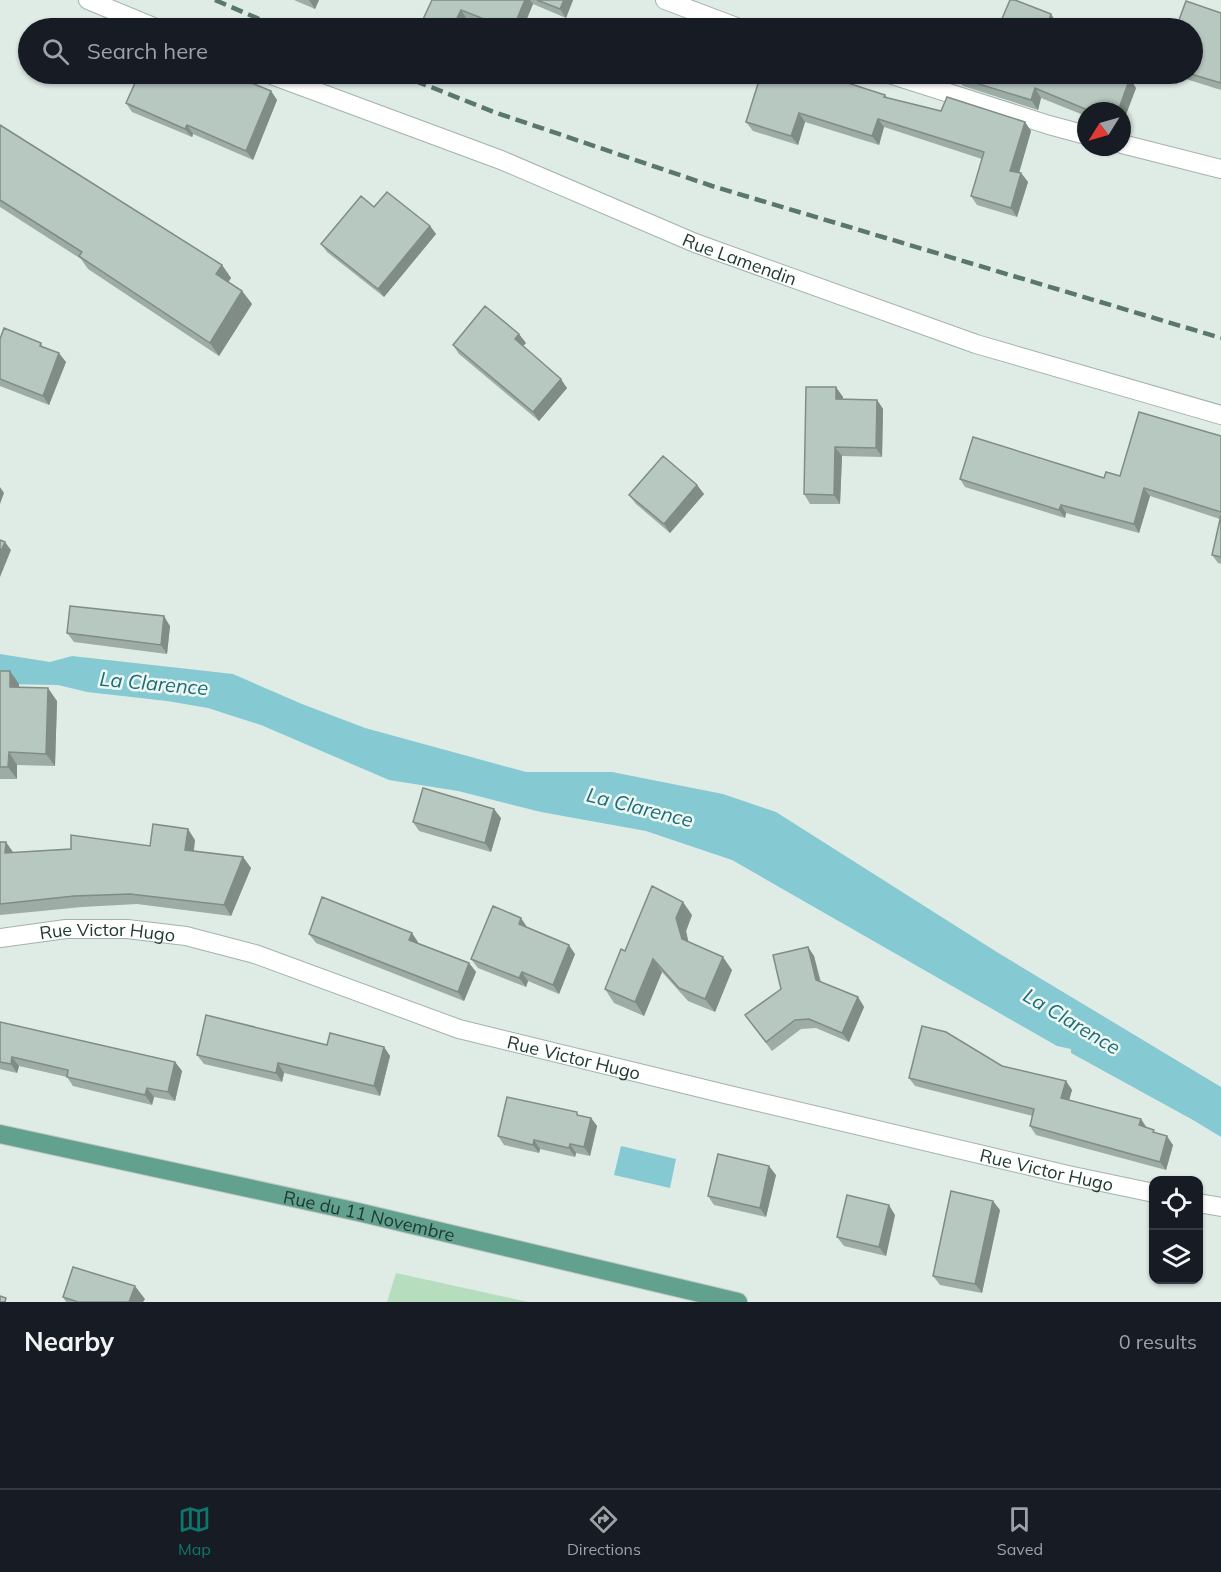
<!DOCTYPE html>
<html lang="en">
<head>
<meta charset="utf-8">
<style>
  :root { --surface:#171b24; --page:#242831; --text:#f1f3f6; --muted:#9ea1a6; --line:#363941; --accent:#0f766e }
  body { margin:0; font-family:Mulish,sans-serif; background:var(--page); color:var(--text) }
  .controls { position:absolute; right:18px; bottom:18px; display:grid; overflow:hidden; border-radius:12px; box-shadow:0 2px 4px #0004 }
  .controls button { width:54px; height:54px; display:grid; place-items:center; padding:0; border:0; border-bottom:2px solid var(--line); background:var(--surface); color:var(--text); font:30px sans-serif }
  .compass { position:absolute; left:1077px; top:102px; width:54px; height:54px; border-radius:50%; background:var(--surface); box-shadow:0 2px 4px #0004; rotate:233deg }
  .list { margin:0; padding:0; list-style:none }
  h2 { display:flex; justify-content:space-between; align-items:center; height:78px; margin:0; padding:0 24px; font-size:26px }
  h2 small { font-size:20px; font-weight:400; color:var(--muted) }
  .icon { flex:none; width:33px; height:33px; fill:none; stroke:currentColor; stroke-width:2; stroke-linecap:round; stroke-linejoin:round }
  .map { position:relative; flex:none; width:1221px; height:1302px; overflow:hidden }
  .search { position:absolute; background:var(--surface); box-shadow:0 2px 4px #0004; left:18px; right:18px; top:18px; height:66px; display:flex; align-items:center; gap:15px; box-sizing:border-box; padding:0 21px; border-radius:33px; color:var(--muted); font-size:22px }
  .sheet { height:186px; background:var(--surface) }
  nav { display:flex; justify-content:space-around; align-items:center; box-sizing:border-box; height:84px; border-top:2px solid var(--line); background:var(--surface); font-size:16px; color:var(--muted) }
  nav a { display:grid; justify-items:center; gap:3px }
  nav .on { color:var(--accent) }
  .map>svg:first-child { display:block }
</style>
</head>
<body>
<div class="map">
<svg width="1221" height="1302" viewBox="0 0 1221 1302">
  <rect width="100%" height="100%" fill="#dfebe5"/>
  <!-- green -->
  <path fill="#b7ddbf" d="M396,1273l132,29h-141z"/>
  <!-- water -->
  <path fill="#85cad2" d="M0,654l50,8 22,-6 161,18 69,30 63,24 161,44h86l111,22 53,18 224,142 221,133v50l-28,-17 -122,-67v-4l-14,-3 -325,-186 -86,-29 -105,-19 -83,-21 -69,-11 -128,-55 -53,-17 -41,-7 -80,-9 -29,-7 -58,-1z
    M621,1146l55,13 -6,29 -56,-13z"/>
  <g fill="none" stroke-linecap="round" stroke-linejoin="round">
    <!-- minor casing -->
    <g stroke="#a2b3ac" stroke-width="20">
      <g id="minor">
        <path d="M88,0l68,28"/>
        <path d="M665,0l74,28"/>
        <path id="s1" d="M269,74l232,86 194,83 281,101 245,71"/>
        <path d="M889,74l160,51 37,10"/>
        <path d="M1122,144l99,25"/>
        <path id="s2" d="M0,938l66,-9h61l59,7 69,18 204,75 266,65 343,81 86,18"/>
        <path d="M1198,1203l23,4"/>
      </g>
    </g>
    <!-- major casing -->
    <g stroke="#c1c8c6" stroke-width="20">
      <g id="major">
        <path id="s3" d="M0,1134l358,78 380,90"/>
      </g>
    </g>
    <!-- minor -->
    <use href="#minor" stroke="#fff" stroke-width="18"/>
    <!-- major -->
    <use href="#major" stroke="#62a18e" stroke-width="18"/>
    <!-- rail -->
    <path stroke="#5a776d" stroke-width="4.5" stroke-dasharray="12 6" stroke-linecap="butt" d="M215,0l65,28
      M398,74l96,38 218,74 509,152"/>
  </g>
  <!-- wall -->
  <path fill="#9daca5" d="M294,0h25l-4,9z
    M432,0h141l-7,18 -33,-14 -10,24h-32l-24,-9z
    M1221,13v77l-51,-16h22z
    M956,77l180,11 -14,37v-14h-36v5l-45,-18 -3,12 -75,-24z
    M271,91l6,9 -24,60 -60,-26 -1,3 -60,-25 -6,-9z
    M885,95l3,3 53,13 84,11 6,9 -12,42h2l7,9 -11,35 -40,-12 -6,-9 11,-37 -98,-32 -5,18 -74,-23 -7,23 -45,-14 -7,-9z
    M0,125l222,140 9,13 -3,4 14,9 10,13 -33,52 -131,-87 -7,-10 -81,-52z
    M374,207l56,19 6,8 -52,63 -57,-45 -6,-8z
    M0,339l41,4 2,4 23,15 -17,43 -49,-19z
    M526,343l-3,3 44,42 -28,33 -80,-67 -6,-9z
    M843,397v2l34,1 6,9 -1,48 -40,-1 -2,48h-30l-6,-10z
    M1221,436v128l-3,-1 -6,-8 8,-36 -70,-23 -11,37 -73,-20 -1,5 -100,-31 -5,-8 144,-1 16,-2z
    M697,485l7,9 -34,39 -34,-29 -7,-9z
    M170,626l-3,28 -93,-12 -7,-9z
    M0,671h10l9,13v3l38,14 -2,65 -38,-1v14h-17z
    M501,818l-10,34 -72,-21 -6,-9z
    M195,840l-1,11 49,6 8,11 -20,48 -94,-12 -55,3 -82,8v-73l13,11 137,-7z
    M692,915l-6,16 2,11 44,28 -17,42 -27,-11 -26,-29 -18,44 -30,-13 -9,-14 20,-38z
    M527,928l48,26 -16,40 -31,-13 -2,6 -48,-19 -7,-9z
    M309,934l109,8v1l51,20 7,9 -12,29 -148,-58z
    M808,947l6,9 7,26 37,15 6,10 -15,35 -33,-14 -15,1 -29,22 -27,-36 36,-26z
    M0,1022l175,40 7,9 -7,30 -21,-4 -2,8 -79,-19 -6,-9 -48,-11 -2,7 -17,-4z
    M327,1045l57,2 6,9 -10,40 -96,-23 -2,9 -78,-18 -7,-9z
    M1002,1066l64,15 6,9 -3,10 78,28 9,5 17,12 -7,25 -130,-35 -6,-9 3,-10 -118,-30 -6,-8z
    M580,1115l11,3 6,8 -7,30 -14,-3 -1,4 -35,-8 -1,4 -35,-8 -6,-9z
    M776,1175l-10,42 -52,-12 -6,-9z
    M1000,1210l-18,83 -42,-8 -7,-9z
    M895,1215l-9,41 -42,-10 -7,-9z
    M63,1297l82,2 -2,3h-77z"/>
  <!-- shaded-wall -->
  <path fill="#808c86" d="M309,0h10l-4,9z
    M525,0h5l3,4 -10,24h-10z
    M564,0h9l-7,18 -6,-9z
    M461,10l6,9 -5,9h-10z
    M1051,14l6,9 -2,5h-9z
    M1130,78l6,10 -14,37v-14h-4z
    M1035,88l6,10 -3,12 -7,-10z
    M271,91l6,9 -24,60 -7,-9z
    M799,113l6,9 -7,23 -7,-9z
    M878,119l6,8 -5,18 -7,-9z
    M1025,122l6,9 -14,49 -7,-9z
    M187,125l6,9 -1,3 -7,-8z
    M1021,173l7,9 -11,35 -6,-9z
    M430,226l6,8 -52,63 -6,-8z
    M222,265l9,13 -6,9 -9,-13z
    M242,291l10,13 -33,52 -9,-13z
    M519,334l7,9 -5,5 -6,-9z
    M59,353l7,9 -17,43 -6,-9z
    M561,379l6,9 -28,33 -6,-9z
    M836,387l7,10 -1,11 -6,-9z
    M877,400l6,9 -1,48 -6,-9z
    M835,447l7,9 -2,48 -6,-9z
    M697,485l7,9 -34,39 -6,-9z
    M0,487l4,6 -4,11z
    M1144,488l6,8 -11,37 -5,-9z
    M1061,505l5,8 -1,5 -6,-8z
    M5,542l6,8 -11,27v-24z
    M164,616l6,10 -3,28 -6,-9z
    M10,671l9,13 -1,15 -8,-12z
    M48,688l9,13 -2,65 -9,-12z
    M9,752l8,13v14l-9,-12z
    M494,809l7,9 -10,34 -6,-9z
    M188,829l7,11 -3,20 -7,-10z
    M6,842l7,10 -8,1z
    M243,857l8,11 -20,48 -7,-11z
    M683,902l9,13 -6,16 5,22 -9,-14 -6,-21z
    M521,918l6,9 -8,-3z
    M412,933l6,9 -2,7 -7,-9z
    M569,945l6,9 -16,40 -6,-9z
    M808,947l6,9 8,33 -6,-9z
    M723,957l9,13 -17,42 -10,-13z
    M653,959l9,13 -18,44 -9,-14z
    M469,963l7,9 -12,29 -6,-9z
    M522,972l6,9 -2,6 -7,-9z
    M858,997l6,10 -15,35 -7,-9z
    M384,1047l6,9 -10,40 -6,-10z
    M12,1057l7,9 -2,7 -6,-9z
    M175,1062l7,9 -7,30 -7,-9z
    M278,1063l6,10 -2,9 -6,-9z
    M1066,1081l6,9 -5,17 -6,-9z
    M147,1088l7,9 -2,8 -7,-10z
    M591,1118l6,8 -7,30 -6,-9z
    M1141,1119l6,9 -8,-3z
    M1167,1136l6,9 -7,25 -6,-8z
    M534,1140l6,9 -1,4 -6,-8z
    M570,1144l6,9 -1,4 -6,-9z
    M769,1166l7,9 -10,42 -6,-9z
    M993,1201l7,9 -18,83 -7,-9z
    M889,1205l6,10 -9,41 -7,-9z
    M135,1286l10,13 -2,3h-14z"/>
  <!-- building -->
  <path fill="#b7c8c0" stroke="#808c86" stroke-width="1.5" d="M432,0h93l-12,28h-6l-46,-18 -9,18h-33z
    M537,0h27l-4,9z
    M1010,0h5l36,14 -5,14h-48z
    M1186,1l35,12v70l-30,-9h1v-46h-16z
    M139,74h91l41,17 -25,60 -59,-26 -2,4 -59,-26z
    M761,74h59l65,21 -1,2 57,14 6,-14 78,25 -15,49 11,2 -10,35 -40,-12 13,-44 -106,-33 -6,17 -73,-23 -8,23 -45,-14z
    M958,74h160l12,4 -12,33h-28l-55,-23 -4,12 -75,-23z
    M0,125l222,140 -6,9 26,17 -32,52 -131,-87 3,-4 -82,-52z
    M387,192l43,34 -52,63 -57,-45 40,-48 13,11z
    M485,306l34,28 -4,5 46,40 -28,33 -80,-67z
    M4,328l37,15 -1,3 19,7 -16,43 -43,-17v-40z
    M806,387h30v12l41,1 -1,48 -41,-1 -1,48 -30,-1z
    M1139,412l82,24v76l-77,-24 -10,36 -73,-19 -2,5 -99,-31 13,-42 131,41 2,-6 14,4z
    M663,456l34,29 -33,39 -35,-29z
    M1221,515v42l-9,-2z
    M0,540l5,2 -5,11z
    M70,606l94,10 -3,29 -94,-12z
    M0,671h10v16l38,1 -2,66 -37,-2 -1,15h-8z
    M423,788l71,21 -9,34 -72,-21z
    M153,824l35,5 -3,21 58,7 -19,48 -94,-11 -56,2 -74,8v-62h6l-1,11 66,-4v-14l79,11z
    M652,886l31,16 -7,16 6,21 41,18 -18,42 -26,-11 -26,-29 -18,43 -30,-13 16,-40 4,2z
    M322,897l90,36 -3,7 60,23 -11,29 -149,-58z
    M493,906l28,12 -2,6 50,21 -16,40 -31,-13 -3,6 -48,-19z
    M808,947l8,33 42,17 -16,36 -33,-14 -14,1 -29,22 -21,-27 36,-26 -8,-34z
    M206,1015l121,30 3,-12 54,14 -10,39 -96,-23 -2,10 -79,-18z
    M0,1022l175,40 -7,30 -21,-4 -2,7 -78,-18 1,-7 -56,-13 -1,7 -11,-2z
    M922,1026l24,6 56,34 64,15 -5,17 80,21 -2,6 15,5 -1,2 14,4 -7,26 -130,-36 4,-17 -125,-31z
    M507,1097l70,15v3l14,3 -7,29 -14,-3 -1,4 -35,-8 -1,5 -35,-9z
    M718,1154l51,12 -9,42 -52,-12z
    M951,1191l42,10 -18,83 -42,-8z
    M847,1195l42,10 -10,42 -42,-10z
    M73,1267l62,19 -6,16h-51l-15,-5z
    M0,1296l6,2 -1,4h-5z"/>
  <g text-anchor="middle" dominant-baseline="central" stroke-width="5" stroke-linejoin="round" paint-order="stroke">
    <!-- street labels -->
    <g font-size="18" fill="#203b32" stroke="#eff7f3">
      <text stroke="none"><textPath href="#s1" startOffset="506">Rue Lamendin</textPath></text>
      <text stroke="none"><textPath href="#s2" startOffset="108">Rue Victor Hugo</textPath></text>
      <text stroke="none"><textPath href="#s2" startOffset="594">Rue Victor Hugo</textPath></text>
      <text stroke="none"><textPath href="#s2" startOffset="1080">Rue Victor Hugo</textPath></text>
      <text stroke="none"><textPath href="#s3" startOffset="378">Rue du 11 Novembre</textPath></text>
    </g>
    <!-- water labels -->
    <g font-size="20" font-style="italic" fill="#196d78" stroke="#eff7f3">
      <text transform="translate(154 683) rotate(5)">La Clarence</text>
      <text transform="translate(640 807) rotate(14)">La Clarence</text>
      <text transform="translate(1072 1021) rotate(31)">La Clarence</text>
    </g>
  </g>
</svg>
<div class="controls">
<button><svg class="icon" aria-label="locate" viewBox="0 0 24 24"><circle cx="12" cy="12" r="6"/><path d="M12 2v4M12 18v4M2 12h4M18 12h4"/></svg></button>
<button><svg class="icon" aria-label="layers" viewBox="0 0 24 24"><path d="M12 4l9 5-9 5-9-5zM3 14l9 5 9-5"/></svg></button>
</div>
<svg class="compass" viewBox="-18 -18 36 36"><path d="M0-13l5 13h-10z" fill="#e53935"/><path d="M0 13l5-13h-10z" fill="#9ea1a6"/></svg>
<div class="search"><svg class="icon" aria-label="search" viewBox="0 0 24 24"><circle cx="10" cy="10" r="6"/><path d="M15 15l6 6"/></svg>Search here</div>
</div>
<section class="sheet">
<h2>Nearby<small>0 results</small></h2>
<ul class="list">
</ul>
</section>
<nav>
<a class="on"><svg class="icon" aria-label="map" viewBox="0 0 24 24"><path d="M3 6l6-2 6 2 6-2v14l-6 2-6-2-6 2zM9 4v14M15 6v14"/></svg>Map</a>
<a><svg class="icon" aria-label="directions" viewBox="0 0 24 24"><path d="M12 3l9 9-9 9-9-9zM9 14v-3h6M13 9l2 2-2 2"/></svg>Directions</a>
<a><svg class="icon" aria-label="saved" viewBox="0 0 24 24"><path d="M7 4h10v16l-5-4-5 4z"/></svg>Saved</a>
</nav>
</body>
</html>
